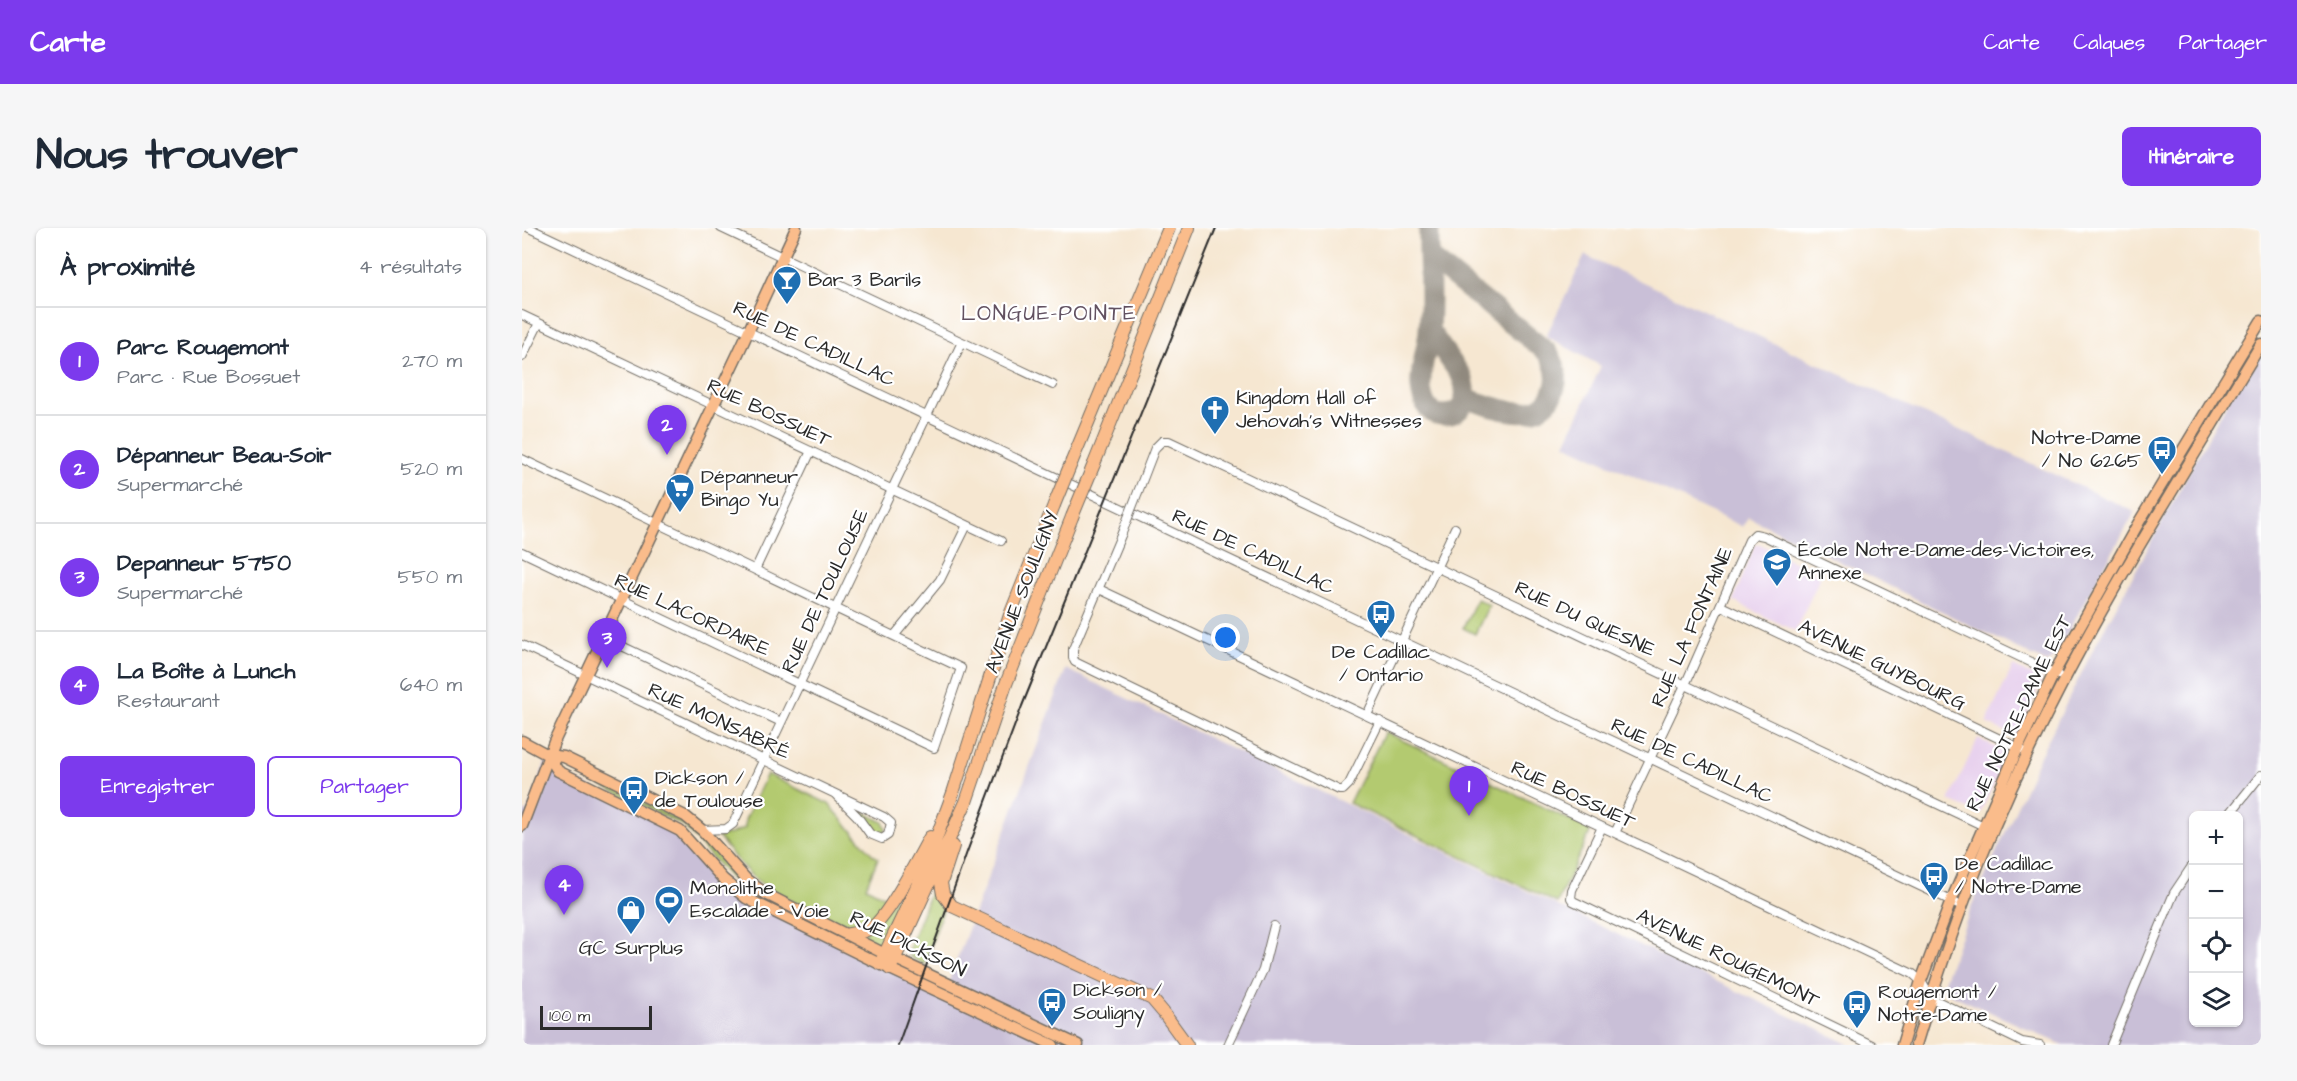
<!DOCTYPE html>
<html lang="fr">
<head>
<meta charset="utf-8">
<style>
  :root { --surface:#fff; --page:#f6f6f7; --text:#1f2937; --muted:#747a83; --line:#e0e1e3; --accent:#7c3aed }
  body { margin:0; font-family:"Architects Daughter",sans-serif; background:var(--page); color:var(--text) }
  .controls { position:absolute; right:18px; bottom:18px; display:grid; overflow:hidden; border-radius:9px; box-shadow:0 2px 4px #0004 }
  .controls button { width:54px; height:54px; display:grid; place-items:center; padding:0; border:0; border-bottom:2px solid var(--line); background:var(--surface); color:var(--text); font:30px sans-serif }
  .scale { position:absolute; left:18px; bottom:15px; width:112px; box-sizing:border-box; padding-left:6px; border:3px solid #2b2b2b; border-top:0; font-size:16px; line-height:21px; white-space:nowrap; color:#2b2b2b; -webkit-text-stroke:4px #fff; paint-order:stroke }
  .you { position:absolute; left:704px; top:410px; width:21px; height:21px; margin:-15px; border:4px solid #fff; border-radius:50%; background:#1a73e8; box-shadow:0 0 0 9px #1a73e833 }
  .badge { display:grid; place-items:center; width:39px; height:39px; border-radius:50%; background:var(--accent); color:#fff; font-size:20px; font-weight:700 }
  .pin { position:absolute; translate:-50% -50px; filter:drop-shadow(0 2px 3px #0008) }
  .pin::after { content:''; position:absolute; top:32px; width:21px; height:18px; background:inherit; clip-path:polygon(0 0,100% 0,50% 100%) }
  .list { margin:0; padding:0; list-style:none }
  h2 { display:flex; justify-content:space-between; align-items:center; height:78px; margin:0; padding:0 24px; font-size:26px }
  h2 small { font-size:20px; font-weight:400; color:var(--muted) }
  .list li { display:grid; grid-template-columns:39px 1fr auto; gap:18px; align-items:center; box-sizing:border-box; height:108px; padding:0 24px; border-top:2px solid var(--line) }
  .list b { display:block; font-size:22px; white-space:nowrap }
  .list p { margin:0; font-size:20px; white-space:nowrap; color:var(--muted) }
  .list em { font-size:20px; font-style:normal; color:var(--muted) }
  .actions { display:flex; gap:12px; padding:18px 24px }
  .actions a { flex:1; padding:14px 0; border:2px solid var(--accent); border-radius:9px; text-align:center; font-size:21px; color:var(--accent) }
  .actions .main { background:var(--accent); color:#fff }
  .icon { flex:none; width:33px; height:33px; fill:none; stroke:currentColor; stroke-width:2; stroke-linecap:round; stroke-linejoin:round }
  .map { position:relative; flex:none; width:1739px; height:817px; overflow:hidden; border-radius:9px }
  header { display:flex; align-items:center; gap:36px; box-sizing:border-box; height:84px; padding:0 30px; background:var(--accent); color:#fff }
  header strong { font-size:28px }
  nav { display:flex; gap:33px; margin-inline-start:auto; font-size:21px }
  .intro { display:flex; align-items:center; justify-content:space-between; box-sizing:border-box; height:144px; padding:0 36px }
  h1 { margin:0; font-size:42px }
  .button { padding:15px 27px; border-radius:9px; background:var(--accent); color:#fff; font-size:21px; font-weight:700 }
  main { display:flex; gap:36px; padding:0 36px }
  aside { flex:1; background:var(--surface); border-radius:9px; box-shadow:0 2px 4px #0004 }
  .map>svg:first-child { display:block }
</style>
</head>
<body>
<header>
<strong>Carte</strong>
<nav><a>Carte</a><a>Calques</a><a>Partager</a></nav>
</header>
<div class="intro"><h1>Nous trouver</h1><a class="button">Itinéraire</a></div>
<main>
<aside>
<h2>À proximité<small>4 résultats</small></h2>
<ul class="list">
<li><span class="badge">1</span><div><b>Parc Rougemont</b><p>Parc · Rue Bossuet</p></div><em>270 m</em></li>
<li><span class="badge">2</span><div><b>Dépanneur Beau-Soir</b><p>Supermarché</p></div><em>520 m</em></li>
<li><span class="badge">3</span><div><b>Depanneur 5750</b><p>Supermarché</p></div><em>550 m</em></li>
<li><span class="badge">4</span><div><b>La Boîte à Lunch</b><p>Restaurant</p></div><em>640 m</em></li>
</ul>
<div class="actions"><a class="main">Enregistrer</a><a>Partager</a></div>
</aside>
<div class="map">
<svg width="1739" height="817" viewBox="0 0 1739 817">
  <rect width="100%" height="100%" fill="#fff"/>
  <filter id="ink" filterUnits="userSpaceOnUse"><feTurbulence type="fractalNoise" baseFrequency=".0167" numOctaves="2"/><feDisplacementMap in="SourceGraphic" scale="12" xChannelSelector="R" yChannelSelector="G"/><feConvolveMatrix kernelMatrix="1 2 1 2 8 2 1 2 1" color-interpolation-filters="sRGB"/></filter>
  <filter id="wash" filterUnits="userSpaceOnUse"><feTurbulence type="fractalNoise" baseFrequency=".008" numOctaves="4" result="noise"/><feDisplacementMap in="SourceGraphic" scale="24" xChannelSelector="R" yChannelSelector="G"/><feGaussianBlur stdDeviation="1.35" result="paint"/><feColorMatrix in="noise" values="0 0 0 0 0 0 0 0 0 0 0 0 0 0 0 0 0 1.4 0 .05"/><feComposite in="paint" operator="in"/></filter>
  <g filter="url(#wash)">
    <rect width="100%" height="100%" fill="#f6e7d1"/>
    <!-- built -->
    <path fill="#e8d2ee" d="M1238,316l61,32 -26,55 -62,-30 22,-56z
      M1491,438l29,14 -24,54 -3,2 -29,-13z
      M1456,510l29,16 -27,60 -31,-13z"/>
    <!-- industrial -->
    <path fill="#c9bfd7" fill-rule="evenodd" d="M1063,27l550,257 -81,145 -7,6 -299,-146 -5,10 -178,-83 36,-78 -55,-30z
      M1739,121v696h-198l-113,-51 -8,-7 29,-79 68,-150 59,-118 130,-239zM1672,588h44v206h-44z
      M544,441l492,237 293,139h-1329v-235l5,2 21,-57 10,16 112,54 64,65 210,104z"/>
    <!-- green -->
    <path fill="#b3ca6f" stroke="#6f7a4d" stroke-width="1.5" d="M955,371l12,6 -14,29 -12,-6z
      M863,504l204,97 1,3 -33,71 -208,-100z
      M245,546l62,30 43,50 6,4 -12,29 23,12c-7,10 -12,23 -25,26 -19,6 -95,-34 -110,-47 -14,-13 -25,-28 -37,-42l13,-2 15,-6v-8z
      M78,553l85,42 18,16 48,55 -21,-16 -46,-52 -86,-42z
      M339,583l22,11 3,6 -2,5 -4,2 -5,-2 -15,-20z
      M387,654l4,2 -31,61 -21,-9z
      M410,659h4l7,23 -19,55 -14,-8 -2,-6z"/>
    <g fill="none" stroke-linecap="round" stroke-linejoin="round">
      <!-- taxiway -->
      <path stroke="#90897e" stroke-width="21" d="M907,0c-1,34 3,68 0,101 -1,19 -10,40 -8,59 1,9 4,19 11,24 4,3 9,3 13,3 22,-1 23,-23 17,-38l-33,-47
        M907,29l118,95c8,11 12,22 8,35 -12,42 -62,20 -90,11"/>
    </g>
  </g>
  <g filter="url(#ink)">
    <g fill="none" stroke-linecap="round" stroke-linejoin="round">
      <!-- minor casing -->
      <g stroke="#726d65" stroke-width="10">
        <path id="minor" d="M7,0l1433,678
          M199,0l332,157
          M0,87l479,226
          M0,129l17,-34
          M0,231l439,209 -27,80 -412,-196
          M616,264l17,-44 7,-7h7l819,387
          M600,305l-49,116v9l2,4 264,128h4l6,-6 31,-63
          M233,342l56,-119
          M577,361l814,385 8,7 10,17 91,44 18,3
          M1199,378l300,143
          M372,408l46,-56 27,-55
          M81,409l178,85
          M0,417l362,172 7,6 -3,12 -6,4 -12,-5 -13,-18 -21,-21
          M845,487l88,-187
          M1706,588l33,-41
          M1080,599l-30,63 -1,8 2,3 299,144
          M180,602l24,-1 7,-5 229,-482
          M1093,605l70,-148 64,-145 6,-6 9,2 294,139
          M706,817l35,-75 11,-44
          M1589,817l63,-152 20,-30"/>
      </g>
      <!-- major casing -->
      <g stroke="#726d65" stroke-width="13">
        <path id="major" d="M0,513l26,14 10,16 122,60 43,48 23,19 144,71 163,76
          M26,527l16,2 121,59 17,14 45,50 19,14 119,60 193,91
          M0,598l32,-84 189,-399 53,-115
          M1380,817l19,-64 30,-80 67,-153 36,-75 85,-151 122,-201
          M1394,817c15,-49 31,-98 49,-146 27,-72 60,-143 95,-211 61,-118 133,-230 201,-344"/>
      </g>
      <!-- highway casing -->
      <g stroke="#726d65" stroke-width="14">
        <path id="highway" d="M550,233l97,-233
          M572,236l95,-236
          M431,618l-12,37 2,11 9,12 200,93 11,13 24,33
          M327,706c7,-1 16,-2 22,-6 17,-10 48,-72 59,-91
          M358,736l44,-93 29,-78 57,-178 44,-110
          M368,741l76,-167 40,-118 66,-167"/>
      </g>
      <!-- minor -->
      <use href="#minor" stroke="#fff" stroke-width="8"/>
      <!-- major -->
      <use href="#major" stroke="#fabc8b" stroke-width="10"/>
      <!-- highway -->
      <use href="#highway" stroke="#fabc8b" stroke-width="12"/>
      <!-- rail -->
      <path stroke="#2b2b2b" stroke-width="2" d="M376,817l69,-193 55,-146 194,-478"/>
      <!-- minor-bridge casing -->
      <g stroke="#726d65" stroke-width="10" stroke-linecap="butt">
        <path id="minor-bridge" d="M600,305l16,-41"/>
      </g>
      <!-- highway-bridge casing -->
      <g stroke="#726d65" stroke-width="14" stroke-linecap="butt">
        <path id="highway-bridge" d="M532,277l18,-44
          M550,289l22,-53"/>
      </g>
      <!-- minor-bridge -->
      <use href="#minor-bridge" stroke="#fff" stroke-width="8"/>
      <!-- highway-bridge -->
      <use href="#highway-bridge" stroke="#fabc8b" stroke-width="12"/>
    </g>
  </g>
  <!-- icons -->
  <defs>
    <g id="bar-pin" transform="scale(1.5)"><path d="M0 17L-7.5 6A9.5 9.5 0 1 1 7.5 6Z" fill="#1f6fb2" stroke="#fff"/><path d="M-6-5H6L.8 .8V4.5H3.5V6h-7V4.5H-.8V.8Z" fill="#fff"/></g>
    <g id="church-pin" transform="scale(1.5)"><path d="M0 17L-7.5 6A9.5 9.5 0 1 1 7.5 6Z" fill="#1f6fb2" stroke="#fff"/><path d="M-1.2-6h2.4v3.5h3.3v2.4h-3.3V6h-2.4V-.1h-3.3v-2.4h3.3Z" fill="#fff"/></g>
    <g id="bus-pin" transform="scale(1.5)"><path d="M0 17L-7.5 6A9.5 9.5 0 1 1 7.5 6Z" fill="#1f6fb2" stroke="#fff"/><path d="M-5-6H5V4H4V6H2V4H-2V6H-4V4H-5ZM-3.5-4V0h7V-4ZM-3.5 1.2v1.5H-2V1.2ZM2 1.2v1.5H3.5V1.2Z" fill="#fff"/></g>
    <g id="supermarket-pin" transform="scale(1.5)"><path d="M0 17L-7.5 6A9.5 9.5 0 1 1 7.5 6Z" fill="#1f6fb2" stroke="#fff"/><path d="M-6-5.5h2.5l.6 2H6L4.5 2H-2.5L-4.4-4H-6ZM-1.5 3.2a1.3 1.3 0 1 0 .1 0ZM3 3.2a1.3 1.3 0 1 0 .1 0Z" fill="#fff"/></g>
    <g id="school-pin" transform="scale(1.5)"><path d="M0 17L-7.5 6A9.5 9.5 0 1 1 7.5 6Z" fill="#1f6fb2" stroke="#fff"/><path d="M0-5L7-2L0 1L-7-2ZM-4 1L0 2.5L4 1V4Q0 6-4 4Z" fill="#fff"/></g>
    <g id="stadium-pin" transform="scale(1.5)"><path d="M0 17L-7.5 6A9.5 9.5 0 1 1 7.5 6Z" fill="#1f6fb2" stroke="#fff"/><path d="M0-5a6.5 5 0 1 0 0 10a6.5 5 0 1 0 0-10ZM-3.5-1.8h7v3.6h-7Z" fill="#fff"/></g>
    <g id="shop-pin" transform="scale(1.5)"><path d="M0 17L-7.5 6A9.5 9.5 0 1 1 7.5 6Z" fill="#1f6fb2" stroke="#fff"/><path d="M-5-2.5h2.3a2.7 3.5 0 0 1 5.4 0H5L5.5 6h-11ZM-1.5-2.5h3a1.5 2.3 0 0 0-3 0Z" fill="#fff"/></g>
  </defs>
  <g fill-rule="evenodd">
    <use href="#bar-pin" x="265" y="52"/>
    <use href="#church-pin" x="693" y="182"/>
    <use href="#bus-pin" x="1640" y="222"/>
    <use href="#supermarket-pin" x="158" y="260"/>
    <use href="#school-pin" x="1255" y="334"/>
    <use href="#bus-pin" x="859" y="386"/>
    <use href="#bus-pin" x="112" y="562"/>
    <use href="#bus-pin" x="1412" y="648"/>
    <use href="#stadium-pin" x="147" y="672"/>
    <use href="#shop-pin" x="109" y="682"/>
    <use href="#bus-pin" x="530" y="774"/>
    <use href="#bus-pin" x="1335" y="776"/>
  </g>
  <g text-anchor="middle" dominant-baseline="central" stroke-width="4.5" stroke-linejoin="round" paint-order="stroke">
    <!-- poi labels -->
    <g font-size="20" fill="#2b2b2b" stroke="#fff" text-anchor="start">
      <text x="286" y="52">Bar 3 Barils</text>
      <text x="714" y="170">Kingdom Hall of<tspan x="714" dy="23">Jehovah's Witnesses</tspan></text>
      <text x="1619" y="210" text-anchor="end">Notre-Dame<tspan x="1619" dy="23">/ No 6265</tspan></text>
      <text x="179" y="249">Dépanneur<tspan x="179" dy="23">Bingo Yu</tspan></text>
      <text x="1276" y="322">École Notre-Dame-des-Victoires,<tspan x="1276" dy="23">Annexe</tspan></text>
      <text x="859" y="424" text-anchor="middle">De Cadillac<tspan x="859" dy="23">/ Ontario</tspan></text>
      <text x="133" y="550">Dickson /<tspan x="133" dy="23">de Toulouse</tspan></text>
      <text x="1433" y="636">De Cadillac<tspan x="1433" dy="23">/ Notre-Dame</tspan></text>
      <text x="168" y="660">Monolithe<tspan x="168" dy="23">Escalade - Voie</tspan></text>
      <text x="109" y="720" text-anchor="middle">GC Surplus</text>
      <text x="551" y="762">Dickson /<tspan x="551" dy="23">Souligny</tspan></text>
      <text x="1356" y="764">Rougemont /<tspan x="1356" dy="23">Notre-Dame</tspan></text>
    </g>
    <!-- street labels -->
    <g font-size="20" fill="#2b2b2b" stroke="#fff">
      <text transform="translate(292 116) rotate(25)">RUE DE CADILLAC</text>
      <text transform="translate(247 185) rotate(25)">RUE BOSSUET</text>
      <text transform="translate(731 324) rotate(25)">RUE DE CADILLAC</text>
      <text transform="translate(303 363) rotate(-65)">RUE DE TOULOUSE</text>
      <text transform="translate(500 364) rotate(-69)">AVENUE SOULIGNY</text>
      <text transform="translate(170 387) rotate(25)">RUE LACORDAIRE</text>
      <text transform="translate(1063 391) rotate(25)">RUE DU QUESNE</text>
      <text transform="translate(1170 399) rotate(-66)">RUE LA FONTAINE</text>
      <text transform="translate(1360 437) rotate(26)">AVENUE GUYBOURG</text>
      <text transform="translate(1497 485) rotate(-64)">RUE NOTRE-DAME EST</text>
      <text transform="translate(197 493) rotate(25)">RUE MONSABRÉ</text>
      <text transform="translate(1170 533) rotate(25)">RUE DE CADILLAC</text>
      <text transform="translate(1051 567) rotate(25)">RUE BOSSUET</text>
      <text transform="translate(386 716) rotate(26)">RUE DICKSON</text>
      <text transform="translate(1206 730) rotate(26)">AVENUE ROUGEMONT</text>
    </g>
    <!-- neighbourhood labels -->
    <g font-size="21" letter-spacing="1.5" fill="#625161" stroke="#fff">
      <text x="527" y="85">LONGUE-POINTE</text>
    </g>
  </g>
</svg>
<div class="controls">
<button>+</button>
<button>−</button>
<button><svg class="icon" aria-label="locate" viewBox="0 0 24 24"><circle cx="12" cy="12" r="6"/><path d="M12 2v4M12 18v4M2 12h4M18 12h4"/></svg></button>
<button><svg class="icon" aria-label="layers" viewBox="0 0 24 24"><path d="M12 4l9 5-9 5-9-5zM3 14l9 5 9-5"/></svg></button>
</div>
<div class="scale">100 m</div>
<div class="you"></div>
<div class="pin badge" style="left:947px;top:588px">1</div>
<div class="pin badge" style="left:145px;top:227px">2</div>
<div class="pin badge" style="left:85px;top:440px">3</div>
<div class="pin badge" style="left:42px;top:687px">4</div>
</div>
</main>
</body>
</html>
